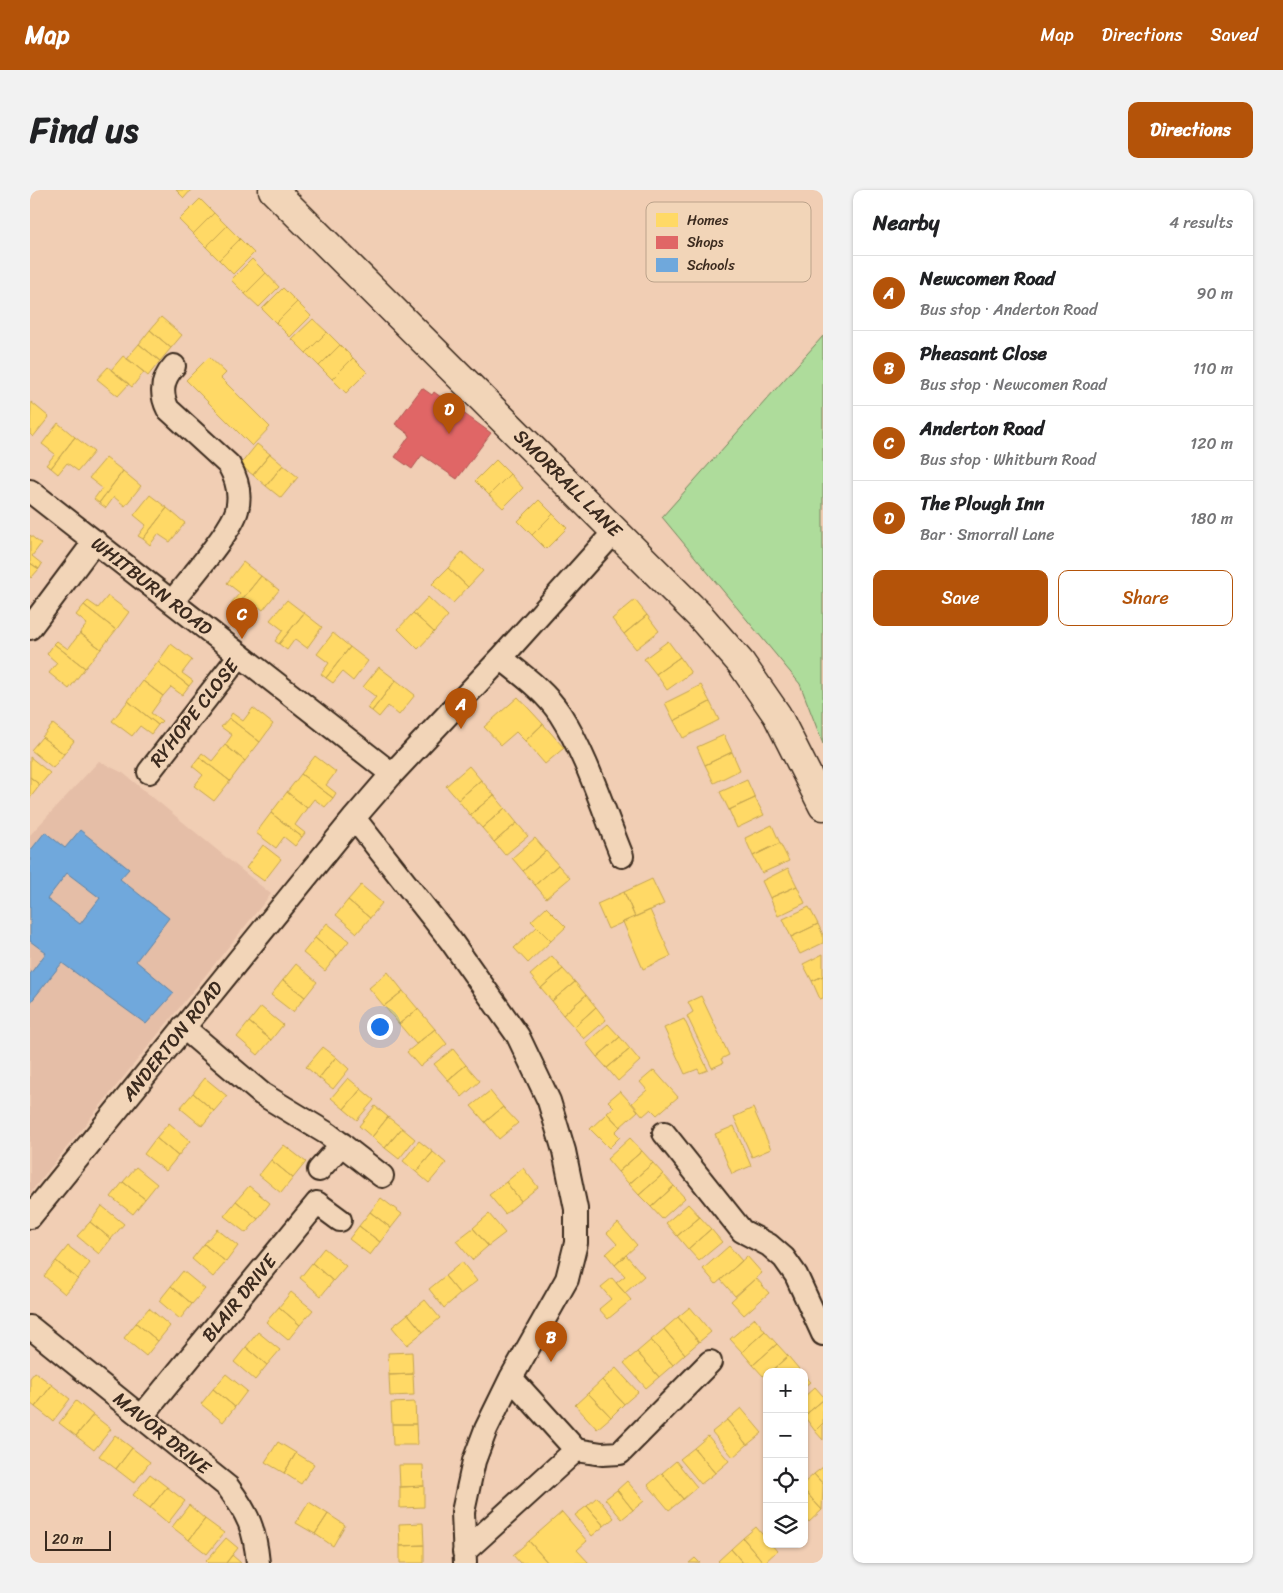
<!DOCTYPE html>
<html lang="en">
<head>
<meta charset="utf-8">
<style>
  :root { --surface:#fff; --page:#f2f2f2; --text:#202124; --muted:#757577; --line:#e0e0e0; --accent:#b45309 }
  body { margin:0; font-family:Sriracha,sans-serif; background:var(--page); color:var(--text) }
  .controls { position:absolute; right:15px; bottom:15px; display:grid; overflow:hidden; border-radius:10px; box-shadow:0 1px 4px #0004 }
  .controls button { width:45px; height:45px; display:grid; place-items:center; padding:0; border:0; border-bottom:1px solid var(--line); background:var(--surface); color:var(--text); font:25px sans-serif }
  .scale { position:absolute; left:15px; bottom:12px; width:66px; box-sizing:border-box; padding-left:5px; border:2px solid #3b2a1e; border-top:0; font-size:14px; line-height:18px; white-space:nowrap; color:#3b2a1e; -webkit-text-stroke:4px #f2d5b8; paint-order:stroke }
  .you { position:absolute; left:349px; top:836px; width:18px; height:18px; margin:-12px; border:4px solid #fff; border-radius:50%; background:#1a73e8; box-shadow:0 0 0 8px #1a73e833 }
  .badge { display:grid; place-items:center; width:32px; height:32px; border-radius:50%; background:var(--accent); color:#fff; font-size:16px; font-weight:700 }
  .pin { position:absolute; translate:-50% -41px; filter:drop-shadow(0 1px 2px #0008) }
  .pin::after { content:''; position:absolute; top:26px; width:18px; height:15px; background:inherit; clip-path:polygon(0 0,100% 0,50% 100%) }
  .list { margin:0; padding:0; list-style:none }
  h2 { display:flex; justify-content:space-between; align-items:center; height:65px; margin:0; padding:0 20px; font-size:21px }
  h2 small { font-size:16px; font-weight:400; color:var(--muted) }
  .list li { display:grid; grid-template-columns:32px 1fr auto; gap:15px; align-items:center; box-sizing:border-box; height:75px; padding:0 20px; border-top:1px solid var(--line) }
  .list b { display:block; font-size:19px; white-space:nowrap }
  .list p { margin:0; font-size:16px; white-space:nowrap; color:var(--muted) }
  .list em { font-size:16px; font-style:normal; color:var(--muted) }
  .actions { display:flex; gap:10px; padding:15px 20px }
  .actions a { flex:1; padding:11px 0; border:1px solid var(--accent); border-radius:10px; text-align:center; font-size:18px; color:var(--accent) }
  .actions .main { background:var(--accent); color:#fff }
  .icon { flex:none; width:28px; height:28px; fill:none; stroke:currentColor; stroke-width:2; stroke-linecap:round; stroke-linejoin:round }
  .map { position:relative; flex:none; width:793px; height:1373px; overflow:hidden; border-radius:10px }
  header { display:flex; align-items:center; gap:30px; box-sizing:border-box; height:70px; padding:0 25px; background:var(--accent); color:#fff }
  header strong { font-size:24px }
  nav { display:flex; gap:28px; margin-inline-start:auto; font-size:18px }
  .intro { display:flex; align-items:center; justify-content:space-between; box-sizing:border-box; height:120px; padding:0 30px }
  h1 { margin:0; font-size:35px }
  .button { padding:12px 22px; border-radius:10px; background:var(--accent); color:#fff; font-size:18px; font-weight:700 }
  main { display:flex; gap:30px; padding:0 30px }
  aside { flex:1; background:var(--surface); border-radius:10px; box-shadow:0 1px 4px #0004 }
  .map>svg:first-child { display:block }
</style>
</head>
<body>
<header>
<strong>Map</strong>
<nav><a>Map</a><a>Directions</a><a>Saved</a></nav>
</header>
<div class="intro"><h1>Find us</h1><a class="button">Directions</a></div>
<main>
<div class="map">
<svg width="793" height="1373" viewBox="0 0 793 1373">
  <rect width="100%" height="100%" fill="#f1ceb4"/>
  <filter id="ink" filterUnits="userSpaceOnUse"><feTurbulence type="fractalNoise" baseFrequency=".02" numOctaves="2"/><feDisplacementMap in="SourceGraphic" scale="10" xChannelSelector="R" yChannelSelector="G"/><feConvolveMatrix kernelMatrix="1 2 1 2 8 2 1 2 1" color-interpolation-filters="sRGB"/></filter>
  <g filter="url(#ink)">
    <!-- built -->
    <path fill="#e5bea7" d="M69,571l24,12 148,121 -241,299v-358z"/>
    <!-- green -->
    <path fill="#aedc9b" stroke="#74835c" d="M793,146v408l-23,-60 -138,-167z"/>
    <!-- homes -->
    <path fill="#ffd966" stroke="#c4a450" d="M146,0h15l-7,8z
      M170,9l14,14 -21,21 -14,-14z
      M184,23l13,13 -21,21 -13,-13z
      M197,36l13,13 -21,21 -13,-13z
      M210,49l14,14 -21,21 -14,-14z
      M222,69l14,14 -21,21 -14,-14z
      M236,83l13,14 -20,20 -14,-13z
      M253,98l14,14 -21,21 -14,-14z
      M267,112l14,14 -21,21 -14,-14z
      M131,127l21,18 -11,13 -21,-18z
      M283,129l14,13 -21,21 -14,-14z
      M120,140l21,18 -11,13 -21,-17z
      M297,142l13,13 -21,21 -13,-13z
      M109,154l21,17 -12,15 -21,-18z
      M310,155l13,13 -21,21 -13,-13z
      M93,166l21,16 -12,15 -21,-17z
      M179,167l17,16 -5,5 49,49 -18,19 -66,-66z
      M323,168l14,14 -21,21 -14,-14z
      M78,177l21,17 -11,12 -21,-17z
      M1,212l18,15 -16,20 -3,-3z
      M28,233l17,14 -24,31 -5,-3 9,-11 -13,-10z
      M45,247l19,15 -16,19 -11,-8 -9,11 -7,-6z
      M227,254l13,10 -17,21 -13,-10z
      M240,264l13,11 -17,21 -13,-11z
      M76,268l17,13 -24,32 -5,-4 8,-11 -13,-10z
      M466,270l14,14 -21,21 -14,-14z
      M253,275l15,12 -17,21 -15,-12z
      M93,281l18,15 -16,20 -11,-9 -8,11 -7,-5z
      M480,284l13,14 -20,20 -14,-13z
      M120,305l17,13 -24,31 -5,-3 8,-11 -12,-10z
      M509,310l14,14 -21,21 -14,-14z
      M137,318l18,15 -15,19 -12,-8 -8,11 -7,-6z
      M523,324l14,14 -21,21 -14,-14z
      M0,345l11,9 -9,12 10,8 -3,5 -9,-6z
      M432,362l21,19 -15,16 -20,-19z
      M213,372l18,14 -25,31 -5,-4 9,-10 -13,-10z
      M0,373l9,6 -8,9 -1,-1z
      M418,378l20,19 -15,16 -21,-19z
      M231,386l18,14 -16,20 -11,-8 -9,11 -7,-6z
      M78,406l21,16 -13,18 -32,-25 4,-4 10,7z
      M398,407l20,19 -14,16 -21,-19z
      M257,410l17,13 -25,31 -4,-3 8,-11 -13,-10z
      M605,410l12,15 -23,19 -12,-15z
      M54,415l32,25 -15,19 -21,-16 7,-9 -11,-9z
      M274,423l18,14 -15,21 -12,-9 -8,11 -8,-6z
      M383,423l21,19 -16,17 -20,-20z
      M617,425l12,16 -23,18 -12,-15z
      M50,443l21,16 -16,19 -31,-24 3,-3 11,8z
      M303,443l17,14 -24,31 -5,-4 8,-11 -12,-9z
      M638,451l12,16 -24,17 -12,-15z
      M24,454l31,24 -16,21 -20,-16 8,-10 -10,-9z
      M141,454l21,16 -10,13 11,8 -4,5 -31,-24z
      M320,457l18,14 -15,20 -11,-9 -9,11 -7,-5z
      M650,467l11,16 -24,17 -11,-16z
      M128,472l31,24 -7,9 -11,-8 -8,9 -20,-15z
      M349,477l17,13 -24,31 -5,-3 9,-11 -13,-10z
      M366,490l19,15 -16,20 -11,-9 -9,11 -7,-6z
      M113,491l20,15 -12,17 11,8 -4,4 -30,-24z
      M671,495l9,17 -36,19 -9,-18z
      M488,507l25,27 -18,17 -9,-9 -15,13 -17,-18z
      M98,511l30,24 -7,9 -11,-8 -8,10 -20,-15z
      M680,512l9,18 -36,18 -9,-17z
      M223,518l20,16 -13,18 -31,-24 3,-5 11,8z
      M199,528l31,24 -15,19 -20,-16 7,-10 -11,-8z
      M23,534l21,17 -10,13 -22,-17z
      M513,534l21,24 -19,16 -20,-23z
      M694,545l8,17 -27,13 -8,-18z
      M12,547l22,17 -11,14 -22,-18z
      M195,555l20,16 -15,20 -31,-24 3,-4 10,8z
      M702,562l8,18 -26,13 -9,-18z
      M285,566l21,16 -10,13 10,8 -3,5 -32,-24z
      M0,567l20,16 -10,12 -10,-8z
      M169,567l31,24 -16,20 -20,-15 9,-11 -11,-9z
      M439,576l12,14 -23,20 -12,-14z
      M271,584l32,24 -8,9 -11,-8 -7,9 -20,-16z
      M0,587l10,8 -10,13z
      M451,590l13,15 -24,20 -12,-15z
      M717,590l8,18 -26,12 -9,-18z
      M257,602l20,16 -12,17 10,8 -3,4 -31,-24z
      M464,605l11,13 -23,20 -12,-13z
      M725,608l9,17 -27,13 -8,-18z
      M475,618l12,15 -23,19 -12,-14z
      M241,623l31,24 -7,9 -11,-9 -8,11 -20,-15z
      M487,633l11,13 -23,19 -11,-13z
      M742,635l8,18 -27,13 -8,-18z
      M505,648l11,13 -23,20 -11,-13z
      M750,653l9,18 -27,12 -9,-17z
      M233,655l18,14 -17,22 -18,-13z
      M516,661l12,14 -23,20 -12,-14z
      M528,675l12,13 -24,20 -11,-13z
      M758,678l9,18 -27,12 -8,-17z
      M622,689l12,25 -29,13 -11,-25z
      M331,695l21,18 -12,15 -22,-18z
      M767,696l8,17 -27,13 -8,-18z
      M594,702l11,25 -27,12 -11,-25z
      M318,710l22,18 -13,15 -21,-18z
      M516,717l20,20 -15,14 -20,-20z
      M779,717l9,17 -27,13 -8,-18z
      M620,720l21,46 -28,13 -20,-47z
      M297,733l22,18 -12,15 -22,-18z
      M788,734l5,11v8l-23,11 -9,-17z
      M507,737l14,14 -23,22 -14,-15z
      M285,748l22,18 -12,15 -22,-18z
      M793,764v22l-11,5 -9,-17z
      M522,766l11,13 -22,19 -11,-13z
      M266,774l21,18 -12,15 -22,-17z
      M533,779l12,13 -23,19 -11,-13z
      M358,782l15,19 -19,15 -15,-18z
      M793,786v22l-3,1 -8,-18z
      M253,790l22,17 -12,15 -22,-17z
      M545,792l11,13 -23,20 -11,-14z
      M373,801l15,18 -19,15 -15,-18z
      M556,805l10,12 -22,20 -11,-12z
      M671,806l28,59 -8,4 2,4 -11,5 -25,-52 6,-4 -5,-10z
      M231,817l22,18 -12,15 -22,-18z
      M566,817l10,13 -22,19 -10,-12z
      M388,819l17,20 -19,15 -17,-20z
      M654,829l24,51 -8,3 -2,-4 -13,5 -21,-46z
      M219,832l22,18 -13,15 -21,-18z
      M578,834l12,13 -23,20 -11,-14z
      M405,839l12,15 -27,23 -13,-15z
      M590,847l10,12 -23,19 -10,-11z
      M293,857l13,10 -17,21 -13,-11z
      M423,859l13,16 -18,15 -14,-16z
      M600,859l10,12 -22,20 -11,-13z
      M306,867l13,12 -16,20 -14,-11z
      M436,875l14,16 -18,16 -14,-17z
      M624,880l24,27 -21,18 -6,-6 -8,7 -11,-13 15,-13 -7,-8z
      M175,888l22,18 -13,15 -21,-18z
      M318,888l13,11 -17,20 -13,-11z
      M331,899l13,11 -17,20 -13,-11z
      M460,901l13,16 -18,15 -14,-16z
      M590,901l18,20 -18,16 -13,-14 7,-6 -6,-6z
      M163,903l21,18 -12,15 -22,-18z
      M345,916l13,11 -16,20 -13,-11z
      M473,917l15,16 -19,16 -14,-17z
      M723,918l18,41 -19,8 -18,-40z
      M577,923l13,14 -5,5 5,5 -11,11 -19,-19z
      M358,927l14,11 -17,20 -13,-11z
      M139,933l21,18 -12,15 -22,-18z
      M704,936l17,40 -19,8 -17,-40z
      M372,938l13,11 -16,20 -14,-11z
      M126,948l22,18 -12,15 -22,-17z
      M600,948l12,13 -24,21 -11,-13z
      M389,951l14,11 -17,20 -13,-11z
      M254,955l22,17 -13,16 -22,-18z
      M612,961l11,12 -24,21 -11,-12z
      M403,962l13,11 -17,20 -13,-11z
      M241,970l22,18 -12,15 -22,-18z
      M623,973l10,11 -24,21 -10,-11z
      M106,977l21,17 -12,15 -22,-17z
      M493,978l15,19 -17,14 -15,-19z
      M633,984l11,12 -23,21 -12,-12z
      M93,992l22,17 -12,15 -22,-17z
      M476,992l15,19 -16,13 -16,-19z
      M219,996l21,17 -12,16 -22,-18z
      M644,996l11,12 -23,21 -11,-12z
      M351,1008l21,16 -11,14 -21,-16z
      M206,1011l22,18 -12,14 -22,-17z
      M658,1014l12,13 -23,19 -11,-13z
      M72,1016l22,18 -13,15 -21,-17z
      M340,1022l21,16 -11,14 -21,-16z
      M459,1024l16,19 -17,13 -15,-18z
      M670,1027l11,12 -23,20 -11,-13z
      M60,1032l21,17 -12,15 -22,-18z
      M588,1033l19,22 -22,20 -9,-11 11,-10 -10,-11z
      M329,1036l21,16 -10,13 -21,-16z
      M443,1038l15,18 -16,14 -16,-19z
      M187,1039l21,17 -12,16 -22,-18z
      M681,1039l11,13 -23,19 -11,-12z
      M174,1054l22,18 -13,15 -21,-18z
      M38,1056l22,17 -12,16 -22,-18z
      M699,1056l13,15 -26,23 -13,-15z
      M294,1058l22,18 -13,15 -21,-18z
      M596,1065l18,21 -19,17 -9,-10 9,-7 -10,-11z
      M717,1066l15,17 -27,23 -14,-16z
      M26,1071l22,18 -13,15 -21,-18z
      M432,1072l15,19 -17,13 -15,-18z
      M282,1073l21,18 -12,15 -21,-18z
      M153,1081l22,18 -13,15 -21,-18z
      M415,1086l15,18 -16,14 -15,-19z
      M582,1088l19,22 -23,19 -9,-10 12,-10 -10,-12z
      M726,1088l13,15 -25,22 -13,-14z
      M141,1096l21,18 -12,15 -21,-18z
      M261,1102l22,18 -13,15 -21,-18z
      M395,1110l15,18 -17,14 -15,-18z
      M249,1117l21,18 -12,15 -22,-18z
      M660,1117l21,25 -12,10 -21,-25z
      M119,1118l21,18 -12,15 -22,-18z
      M378,1124l15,18 -16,13 -15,-18z
      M648,1127l21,25 -14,12 -21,-25z
      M725,1128l10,13 -23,21 -12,-13z
      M106,1133l22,18 -12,15 -22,-18z
      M634,1139l21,25 -12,11 -22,-25z
      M735,1141l12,13 -24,21 -11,-13z
      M228,1142l22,18 -13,15 -21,-18z
      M621,1150l22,25 -14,12 -22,-25z
      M747,1154l11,12 -18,16h-3l-3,5 -11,-12z
      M216,1157l21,18 -12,15 -21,-18z
      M382,1162l1,22 -24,1 -1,-22z
      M607,1162l22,25 -13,11 -22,-25z
      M758,1166l11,13 -3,3h-26z
      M586,1178l22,24 -14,12 -22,-24z
      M5,1182l17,13 -17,22 -5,-4v-25z
      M196,1184l21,17 -12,16 -22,-18z
      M383,1184l1,21 -24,1 -1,-21z
      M774,1185l6,7 -6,5z
      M572,1190l22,24 -13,13 -23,-24z
      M22,1195l18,14 -17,22 -18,-14z
      M785,1197l8,9v4l-19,16v-19z
      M183,1199l22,18 -12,15 -22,-18z
      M558,1203l23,24 -14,12 -22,-24z
      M793,1210v23l-8,8 -11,-15z
      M46,1211l17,14 -17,21 -17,-13z
      M385,1212l1,22h-24l-1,-21z
      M711,1218l21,25 -15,12 -20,-25z
      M63,1225l18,14 -17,21 -18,-14z
      M697,1230l20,25 -14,12 -21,-25z
      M793,1233v17l-8,-9z
      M362,1234h24l1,21h-24z
      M85,1245l17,13 -16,21 -17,-13z
      M678,1246l21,25 -14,12 -21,-25z
      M248,1252l18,11 -12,20 -19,-11z
      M102,1258l18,14 -16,21 -18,-14z
      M664,1258l21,25 -14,11 -21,-25z
      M266,1263l18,11 -13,20 -17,-11z
      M646,1271l21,26 -14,12 -21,-26z
      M369,1275h24l1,21 -24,1z
      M793,1277v17l-9,-10z
      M632,1283l21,26 -14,11 -21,-25z
      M120,1284l17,13 -17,21 -17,-13z
      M784,1284l9,10 -1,26 -18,-20v-7z
      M597,1291l17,20 -11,9 -16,-20z
      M394,1296v21l-24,1v-21z
      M137,1297l18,14 -17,22 -18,-15z
      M587,1300l16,20 -11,9 -17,-20z
      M774,1300l18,20 -13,12 -5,-6z
      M567,1307l17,21 -10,8 -17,-20z
      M279,1312l19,12 -13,20 -19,-11z
      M159,1315l16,14 -16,21 -17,-13z
      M557,1316l17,20 -12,10 -17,-21z
      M532,1322l25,29 -10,9 12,13h-41l-19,-22z
      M298,1324l17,11 -12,21 -18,-12z
      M175,1329l19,14 -17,21 -18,-14z
      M393,1333l1,22 -24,1 -1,-22z
      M726,1337l11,13v4h4l6,7 -13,12 -21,-25z
      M196,1348l12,10 -12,15h-18l-2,-2z
      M713,1348l21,25h-21l-12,-14z
      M499,1351l18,21 -1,1h-26l-7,-8z
      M394,1355v18h-24v-17z
      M701,1359l12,14h-23l-2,-2z
      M202,1365l9,8h-15z
      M665,1368l5,5h-11z"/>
    <!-- shops -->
    <path fill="#e06666" stroke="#ae5450" d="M392,198l10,7 2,-3 57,41 -34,46 -35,-24 -10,14 -17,-12 15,-22 -15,-11z"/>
    <!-- schools -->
    <path fill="#6fa8dc" stroke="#5f82a3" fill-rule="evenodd" d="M50,640l49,39 -9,10 49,39 -33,43 38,32 -28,31 -84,-61 -32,40v-29l16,-21 -16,-12v-90l15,-19 20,16zM37,683l33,25 -20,26 -33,-25z"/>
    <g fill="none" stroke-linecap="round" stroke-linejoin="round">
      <!-- minor casing -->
      <g stroke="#3b2a1e" stroke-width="26">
        <path id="minor" d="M0,301l362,283
          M142,412c15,-20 60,-71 65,-92 4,-16 0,-31 -8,-45l-61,-56c-8,-16 -6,-30 6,-43
          M0,438l65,-87
          M471,468c21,17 44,33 59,56 27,42 43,96 62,142
          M119,582l91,-117
          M324,628l97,123 67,95 31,65 15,50 12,58v34l-9,36 -56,99 -25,51 -12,32 -11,51 2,51
          M153,837l79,67 66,40 54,42
          M634,943l78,98 27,14 15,13 12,17 27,59
          M289,980l23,-26
          M0,1027l324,-399 38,-44 109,-116 115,-128
          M0,1137l198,160c20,27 27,42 30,76
          M481,1188l65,72
          M112,1226l175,-213 23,17
          M546,1260l26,4 18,-1 90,-91
          M434,1362l112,-102"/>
      </g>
      <!-- tertiary casing -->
      <g stroke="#3b2a1e" stroke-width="31">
        <path id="tertiary" d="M243,0l427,426 41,47 36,52 46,91"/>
      </g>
      <!-- minor -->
      <use href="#minor" stroke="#f2d5b8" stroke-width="22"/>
      <!-- tertiary -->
      <use href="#tertiary" stroke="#f2d5b8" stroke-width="28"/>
    </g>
  </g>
  <g text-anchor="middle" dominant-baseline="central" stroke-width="5" stroke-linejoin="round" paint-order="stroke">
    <!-- street labels -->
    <g font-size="19" fill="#3b2a1e" stroke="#f2d5b8">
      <text transform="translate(538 293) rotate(45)">SMORRALL LANE</text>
      <text transform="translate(122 396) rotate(38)">WHITBURN ROAD</text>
      <text transform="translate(164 523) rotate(-52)">RYHOPE CLOSE</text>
      <text transform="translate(142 851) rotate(-51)">ANDERTON ROAD</text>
      <text transform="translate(209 1108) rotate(-51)">BLAIR DRIVE</text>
      <text transform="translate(132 1243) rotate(39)">MAVOR DRIVE</text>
    </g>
  </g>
  <!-- legend -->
  <rect x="616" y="12" width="165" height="80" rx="8" fill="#f2d5b8" stroke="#bba28a" stroke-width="1"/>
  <rect x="626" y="23" width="22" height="14" fill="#ffd966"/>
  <rect x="626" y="46" width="22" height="13" fill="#e06666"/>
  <rect x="626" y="68" width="22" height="14" fill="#6fa8dc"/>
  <g font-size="14" fill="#3b2a1e">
    <text x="657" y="35">Homes</text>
    <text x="657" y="57">Shops</text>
    <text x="657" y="80">Schools</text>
  </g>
</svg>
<div class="controls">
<button>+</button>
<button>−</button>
<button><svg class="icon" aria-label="locate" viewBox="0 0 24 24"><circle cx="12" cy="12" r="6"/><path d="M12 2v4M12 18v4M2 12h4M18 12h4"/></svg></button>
<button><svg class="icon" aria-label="layers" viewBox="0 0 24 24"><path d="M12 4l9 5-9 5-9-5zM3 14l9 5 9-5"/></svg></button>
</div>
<div class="scale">20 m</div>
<div class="you"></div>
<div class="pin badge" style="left:431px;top:539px">A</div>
<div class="pin badge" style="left:521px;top:1172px">B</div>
<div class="pin badge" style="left:212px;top:449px">C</div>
<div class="pin badge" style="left:419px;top:244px">D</div>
</div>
<aside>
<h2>Nearby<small>4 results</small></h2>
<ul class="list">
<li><span class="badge">A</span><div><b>Newcomen Road</b><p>Bus stop · Anderton Road</p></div><em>90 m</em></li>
<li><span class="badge">B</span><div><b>Pheasant Close</b><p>Bus stop · Newcomen Road</p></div><em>110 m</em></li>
<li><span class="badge">C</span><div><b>Anderton Road</b><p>Bus stop · Whitburn Road</p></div><em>120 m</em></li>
<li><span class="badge">D</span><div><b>The Plough Inn</b><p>Bar · Smorrall Lane</p></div><em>180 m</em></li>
</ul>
<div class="actions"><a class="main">Save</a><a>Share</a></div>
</aside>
</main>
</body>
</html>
